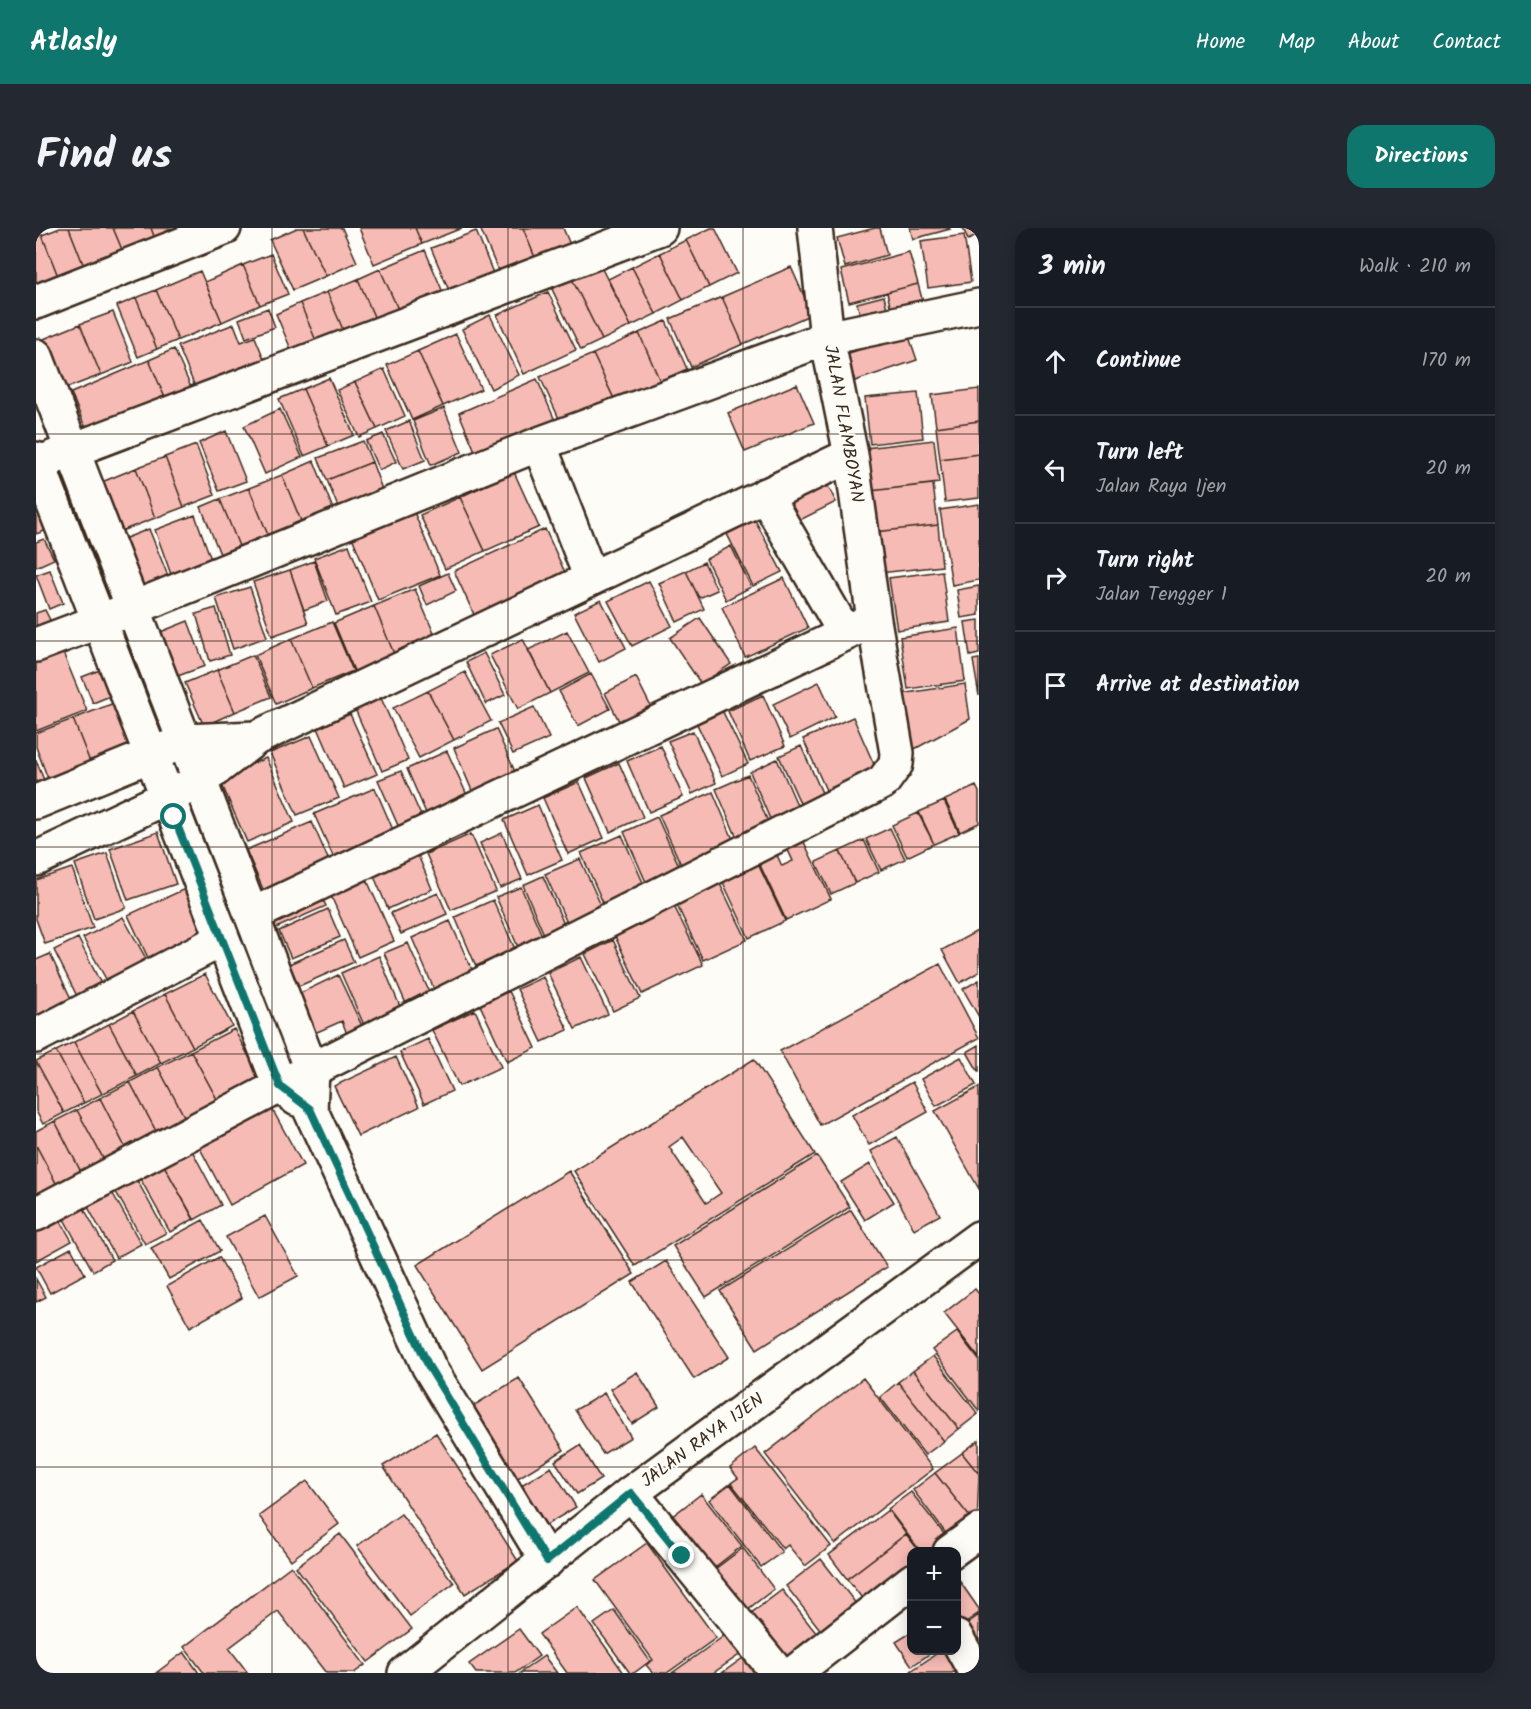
<!DOCTYPE html>
<html lang="en">
<head>
<meta charset="utf-8">
<style>
  :root { --surface:#171b24; --page:#242831; --text:#f1f3f6; --muted:#9ea1a6; --line:#363941; --accent:#0f766e }
  body { margin:0; font-family:Kalam,sans-serif; background:var(--page); color:var(--text) }
  .controls { position:absolute; right:18px; bottom:18px; display:grid; overflow:hidden; border-radius:12px; box-shadow:0 3px 15px #0003 }
  .controls button { width:54px; height:54px; display:grid; place-items:center; padding:0; border:0; border-bottom:2px solid var(--line); background:var(--surface); color:var(--text); font:30px sans-serif }
  .stop { position:absolute; width:18px; height:18px; margin:-14px; border:4px solid #0f766e; border-radius:50%; background:#fff }
  .stop.end { background:#0f766e; border-color:#fff; box-shadow:0 2px 6px #0008 }
  .list { margin:0; padding:0; list-style:none }
  h2 { display:flex; justify-content:space-between; align-items:center; height:78px; margin:0; padding:0 24px; font-size:26px }
  h2 small { font-size:20px; font-weight:400; color:var(--muted) }
  .list li { display:grid; grid-template-columns:39px 1fr auto; gap:18px; align-items:center; box-sizing:border-box; height:108px; padding:0 24px; border-top:2px solid var(--line) }
  .list b { display:block; font-size:22px; white-space:nowrap }
  .list p { margin:0; font-size:20px; white-space:nowrap; color:var(--muted) }
  .list em { font-size:20px; font-style:normal; color:var(--muted) }
  .icon { flex:none; width:33px; height:33px; fill:none; stroke:currentColor; stroke-width:2; stroke-linecap:round; stroke-linejoin:round }
  .map { position:relative; flex:none; width:943px; height:1445px; overflow:hidden; border-radius:18px }
  header { display:flex; align-items:center; gap:36px; box-sizing:border-box; height:84px; padding:0 30px; background:var(--accent); color:#fff }
  header strong { font-size:28px }
  nav { display:flex; gap:33px; margin-inline-start:auto; font-size:21px }
  .intro { display:flex; align-items:center; justify-content:space-between; box-sizing:border-box; height:144px; padding:0 36px }
  h1 { margin:0; font-size:42px }
  .button { padding:15px 27px; border-radius:18px; background:var(--accent); color:#fff; font-size:21px; font-weight:700 }
  main { display:flex; gap:36px; padding:0 36px }
  aside { flex:1; background:var(--surface); border-radius:18px; box-shadow:0 3px 15px #0003 }
  .map>svg:first-child { display:block }
</style>
</head>
<body>
<header>
<strong>Atlasly</strong>
<nav><a>Home</a><a>Map</a><a>About</a><a>Contact</a></nav>
</header>
<div class="intro"><h1>Find us</h1><a class="button">Directions</a></div>
<main>
<div class="map">
<svg width="943" height="1445" viewBox="0 0 943 1445">
  <rect width="100%" height="100%" fill="#fdfcf7"/>
  <filter id="ink" filterUnits="userSpaceOnUse"><feTurbulence type="fractalNoise" baseFrequency=".0167" numOctaves="2"/><feDisplacementMap in="SourceGraphic" scale="12" xChannelSelector="R" yChannelSelector="G"/><feConvolveMatrix kernelMatrix="1 2 1 2 8 2 1 2 1" color-interpolation-filters="sRGB"/></filter>
  <g filter="url(#ink)">
    <!-- building -->
    <path fill="#f7bbb5" stroke="#3b2a1e" stroke-width="1.5" fill-rule="evenodd" d="M24,0h9l18,46 -26,10 -19,-49z
      M33,0h44l13,31 -39,15z
      M77,0h38l7,19 -32,12z
      M115,0h32l-25,19z
      M261,0h6l23,48 -33,14 -23,-50z
      M267,0h39l15,34 -31,14z
      M323,0h56l7,16 -48,20z
      M379,0h47l-40,16z
      M444,0h43l13,32 -36,15z
      M487,0h40l8,19 -35,13z
      M675,0h4l22,45 -28,14 -23,-47z
      M839,0h5l7,27 -42,12 -8,-29z
      M874,0h39l1,1 -37,10z
      M927,0h16v7l-11,5z
      M440,3l19,47 -44,17 -20,-47z
      M6,7l19,49 -25,9v-56z
      M928,7l7,47 -43,6 -7,-47z
      M650,12l23,47 -26,13 -23,-47z
      M389,22l20,47 -44,19 -21,-47z
      M873,24l9,32 -69,18 -8,-32z
      M624,25l23,47 -27,14 -24,-47z
      M235,26l17,40 -28,11 -17,-40z
      M207,37l17,40 -38,17 -17,-40z
      M564,37l31,61 -29,14 -30,-61z
      M596,39l24,47 -25,12 -23,-47z
      M755,39l21,47 -69,30 -21,-47z
      M344,41l21,47 -23,10 -20,-47z
      M164,43l22,51 -44,18 -22,-50z
      M322,51l20,47 -31,13 -20,-47z
      M536,51l30,61 -21,10 -29,-61z
      M882,56l7,26 -32,9 -6,-27z
      M120,62l22,50 -21,9 -21,-51z
      M291,64l20,47 -27,11 -20,-47z
      M512,64l28,58 -52,24 -27,-59z
      M848,68l5,21 -27,6 -5,-20z
      M686,69l21,47 -52,23 -21,-48z
      M100,70l21,51 -19,8 -21,-51z
      M264,75l20,47 -24,11 -20,-47z
      M232,80l7,19 -29,11 -7,-19z
      M77,84l20,50 -32,13 -21,-51z
      M454,87l29,60 -28,14 -29,-60z
      M630,93l21,48 -27,12 -21,-48z
      M44,96l21,51 -42,16 -20,-50z
      M198,96l7,18 14,-5 12,29 -69,28 -20,-48z
      M603,105l21,48 -45,20 -22,-47z
      M420,106l25,55 -38,17 -25,-55z
      M872,106l9,26 -62,21 -9,-27z
      M138,121l20,45 -26,11 -19,-45z
      M382,123l25,55 -31,14 -25,-55z
      M557,126l22,47 -53,24 -22,-48z
      M113,132l19,45 -78,34 -19,-46z
      M348,141l21,47 -28,13 -22,-47z
      M293,150l25,57 -26,11 -25,-57z
      M501,151l20,46 -79,33 -19,-45z
      M319,154l22,47 -18,8 -22,-47z
      M761,156l17,39 -69,29 -17,-39z
      M267,161l25,57 -24,10 -25,-57z
      M943,161v32l-43,6 -4,-32z
      M882,165l5,45 -53,6 -5,-46z
      M408,180l18,44 -31,13 -18,-44z
      M244,181l22,48 -37,17 -21,-48z
      M373,193l16,39 -22,9 -17,-38z
      M943,193v33l-39,5 -4,-32z
      M190,203l20,50 -27,10 -20,-48z
      M347,206l13,28 -17,8 -13,-29z
      M898,212l5,43 -69,8 -5,-43z
      M327,213l9,21 -45,18 -9,-22z
      M160,217l19,50 -31,12 -19,-50z
      M943,226v44l-34,4 -5,-43z
      M129,229l19,50 -29,11 -19,-50z
      M278,233l19,48 -32,12 -19,-46z
      M336,234l12,33 -44,17 -13,-32z
      M100,240l19,50 -39,15 -19,-49z
      M478,244l25,55 -54,24 -25,-54z
      M246,247l19,46 -33,14 -19,-47z
      M789,252l11,22 -42,21 -11,-23z
      M897,256l5,41 -63,7 -5,-41z
      M213,260l19,47 -29,11 -19,-47z
      M424,269l25,54 -40,18 -25,-54z
      M184,271l19,47 -19,8 -19,-47z
      M0,275l14,26 -14,5z
      M943,276v76l-27,5 -12,-75z
      M378,284l26,63 -62,25 -26,-63z
      M159,287l17,47 -40,15 -17,-47z
      M719,292l27,52 -29,14 -26,-52z
      M902,297l4,41 -62,7 -5,-41z
      M113,301l19,47 -29,11 -18,-47z
      M509,301l23,50 -91,42 -23,-50z
      M8,311l10,20 -18,8v-25z
      M313,317l22,57 -35,13 -22,-57z
      M695,318l20,41 -25,13 -20,-41z
      M278,333l14,40 -24,9 -14,-40z
      M668,334l13,28 -18,8 -13,-27z
      M14,342l13,33 -14,6 -13,-34z
      M254,342l18,53 -36,13 -19,-54z
      M650,343l18,38 -27,13 -18,-39z
      M906,343l7,51 -52,8 -8,-52z
      M412,345l8,18 -29,14 -8,-19z
      M748,350l24,50 -63,29 -23,-50z
      M613,353l23,45 -40,20 -24,-45z
      M943,358v29l-18,3 -4,-28z
      M214,359l17,50 -34,12 -17,-51z
      M379,361l21,49 -41,18 -21,-50z
      M565,372l25,48 -27,14 -25,-49z
      M338,378l21,50 -40,17 -21,-50z
      M180,380l14,47 -20,6 -14,-47z
      M9,382l6,12 -15,7v-16z
      M664,390l31,46 -30,20 -31,-46z
      M943,392v34l-9,2 -5,-34z
      M152,393l17,45 -30,11 -17,-44z
      M296,394l21,49 -41,17 -21,-49z
      M922,400l7,53 -57,8 -8,-52z
      M531,403l22,42 -39,20 -22,-43z
      M255,411l21,49 -36,16 -21,-49z
      M487,411l27,54 -32,16 -28,-54z
      M25,420l26,63 -51,20v-73z
      M448,425l21,42 -19,9 -20,-42z
      M217,427l18,42 -36,15 -18,-42z
      M943,431v37l-6,-36z
      M69,440l10,26 -22,9 -11,-26z
      M181,442l18,42 -31,14 -19,-43z
      M429,444l26,49 -37,19 -26,-49z
      M555,446l19,35 -32,17 -19,-35z
      M600,449l15,30 -31,16 -15,-30z
      M783,454l16,35 -45,22 -17,-35z
      M929,456l5,35 -61,33 -8,-58z
      M392,463l26,49 -35,18 -26,-50z
      M727,467l22,51 -35,15 -22,-50z
      M345,470l27,62 -26,11 -27,-62z
      M78,475l19,49 -41,15 -19,-48z
      M498,479l15,31 -36,16 -15,-31z
      M686,482l26,54 -26,12 -26,-54z
      M314,486l27,60 -33,14 -26,-60z
      M817,489l23,52 -50,21 -23,-51z
      M37,491l19,48 -42,17 -14,-37v-14z
      M460,501l20,45 -43,19 -19,-45z
      M657,503l23,52 -24,11 -24,-53z
      M275,508l28,62 -42,17 -27,-62z
      M625,518l22,51 -34,15 -22,-51z
      M765,518l22,49 -22,10 -22,-49z
      M411,523l20,44 -41,18 -19,-44z
      M230,530l28,64 -47,20 -28,-64z
      M741,531l21,48 -28,12 -20,-47z
      M0,532l10,25 -10,4z
      M583,535l24,54 -33,15 -24,-54z
      M365,543l22,49 -23,10 -22,-50z
      M712,547l21,49 -32,14 -21,-49z
      M543,554l25,56 -36,16 -25,-56z
      M940,558l3,6v31l-19,9 -15,-32z
      M339,560l22,51 -60,26 -23,-51z
      M677,564l22,52 -53,23 -23,-52z
      M908,573l15,32 -25,11 -15,-32z
      M502,577l24,55 -34,15 -24,-55z
      M882,585l16,31 -27,13 -15,-32z
      M621,589l23,51 -34,14 -22,-50z
      M276,594l20,46 -66,28 -20,-46z
      M854,600l15,31 -24,11 -15,-31z
      M122,604l18,52 -48,16 -18,-51z
      M466,605l20,46 -22,9 -20,-45z
      M435,606l25,57 -45,19 -25,-56z
      M586,607l23,52 -41,18 -23,-52z
      M767,612l28,59 -45,21 -28,-59 18,-8 6,13 11,-5 -6,-13z
      M828,612l15,32 -24,11 -15,-32z
      M804,623l15,32 -24,11 -15,-32z
      M71,625l19,55 -32,11 -19,-55z
      M382,627l14,34 -44,20 -15,-35z
      M544,631l23,51 -35,15 -23,-51z
      M721,634l28,59 -36,17 -28,-60z
      M36,640l21,60 -48,16 -9,-25v-39z
      M507,648l23,53 -21,8 -22,-52z
      M331,652l27,61 -36,16 -27,-61z
      M682,652l29,60 -44,20 -28,-59z
      M485,659l22,51 -24,11 -23,-52z
      M151,660l22,47 -59,27 -22,-47z
      M282,662l8,16 -50,22 -7,-17z
      M402,665l9,21 -46,20 -10,-21z
      M457,672l22,49 -39,17 -21,-49z
      M637,676l30,61 -61,29 -29,-62z
      M292,681l12,28 -49,21 -12,-27z
      M87,689l26,47 -39,22 -27,-48z
      M414,693l23,51 -39,17 -22,-51z
      M943,702v42l-19,11 -18,-33z
      M42,710l25,50 -24,12 -25,-50z
      M308,712l10,22 -55,24 -10,-22z
      M577,712l27,58 -27,13 -28,-57z
      M372,715l23,53 -24,10 -23,-53z
      M14,726l23,49 -33,15 -4,-8v-50z
      M343,728l22,53 -37,16 -23,-52z
      M545,729l27,57 -33,15 -27,-56z
      M904,736l39,74 -159,87 -40,-74z
      M169,746l27,52 -39,21 -28,-53z
      M302,747l24,51 -15,8 -5,-13 -34,15 -18,-38z
      M507,749l25,53 -26,12 -25,-53z
      M943,752v37l-16,-28z
      M473,763l27,57 -29,14 -27,-57z
      M129,766l28,53 -32,16 -28,-52z
      M439,782l26,57 -42,19 -27,-56z
      M97,783l28,52 -24,13 -28,-52z
      M73,796l28,52 -35,18 -28,-52z
      M198,801l27,50 -43,22 -27,-50z
      M392,811l24,52 -28,13 -24,-52z
      M38,814l28,52 -18,9 -28,-52z
      M943,817v26h-1l-11,-19z
      M20,823l28,52 -20,10 -28,-52z
      M155,823l27,50 -33,17 -27,-51z
      M360,829l23,50 -61,29 -24,-50z
      M925,829l15,28 -40,21 -15,-27z
      M718,831l61,95 -180,112 -61,-95zM647,909l38,56 -15,10 -37,-56z
      M0,833l28,52 -21,11 -7,-13z
      M122,839l27,51 -28,15 -27,-51z
      M94,854l27,51 -31,16 -26,-51z
      M876,854l16,30 -59,33 -17,-30z
      M943,859v102l-44,-78z
      M64,870l26,51 -22,11 -27,-50z
      M230,870l37,67 -73,40 -36,-68z
      M41,882l27,50 -23,12 -26,-51z
      M19,893l26,51 -24,13 -21,-40v-14z
      M861,909l43,78 -26,14 -43,-78z
      M152,915l33,62 -27,15 -34,-62z
      M0,917l21,40 -21,10z
      M781,928l33,51 -144,90 -33,-51z
      M124,930l34,61 -24,13 -34,-61z
      M834,936l24,38 -29,18 -24,-38z
      M96,943l34,62 -21,11 -34,-61z
      M533,943l65,103 -152,95 -65,-104z
      M72,957l33,59 -25,14 -33,-60z
      M44,973l32,59 -19,11 -33,-59z
      M815,982l36,57 -130,82 -37,-58z
      M21,987l15,26 -36,20v-34z
      M229,988l33,60 -39,21 -33,-60z
      M167,992l17,31 -51,28 -18,-31z
      M35,1020l14,26 -35,19 -14,-26z
      M183,1029l23,41 -52,29 -23,-41z
      M630,1033l63,96 -35,22 -62,-97z
      M0,1051l10,18 -10,5z
      M939,1061l4,5v64l-35,-45z
      M921,1104l22,28v51l-47,-61z
      M897,1128l45,58 -19,15 -46,-58z
      M877,1143l46,58 -15,12 -46,-59z
      M601,1144l22,35 -27,17 -22,-35z
      M483,1150l45,72 -51,31 -45,-72z
      M827,1150l70,91 -98,75 -70,-90z
      M862,1154l46,59 -19,14 -45,-58z
      M568,1165l27,44 -28,17 -28,-44z
      M400,1205l82,128 -53,33 -82,-128z
      M943,1212v34l-17,-21z
      M544,1217l21,34 -24,15 -22,-33z
      M719,1220l76,98 -26,20 -17,-21 -5,4 -52,-66 7,-5 -8,-10z
      M926,1225l17,21 -2,52 -42,-53z
      M515,1239l25,40 -33,20 -25,-40z
      M899,1245l42,53 -23,18 -41,-54z
      M271,1253l32,43 -48,36 -32,-44z
      M694,1256l52,68 -21,15 -52,-67z
      M875,1264l41,52 -11,8h-20l-33,-43z
      M665,1266l41,52 -36,28 -40,-53z
      M852,1282l18,24 -59,45 -18,-24z
      M365,1286l53,69 -44,33 -53,-70z
      M304,1306l72,95 -44,33 -72,-95z
      M870,1306l14,18h-8v22l-43,33 -22,-28z
      M611,1315l69,95 -49,35h-14l-7,-8 7,-5 -58,-80z
      M707,1320l31,41 -35,27 -32,-41z
      M785,1331l44,56 -35,27 -44,-56z
      M255,1338l74,99 -11,8h-28l-48,-62 -49,37 19,25h-44l-20,-26z
      M920,1348l23,33v4l-16,11 -7,-9z
      M746,1362l43,54 -32,24 -43,-54z
      M541,1379l47,66h-57l-28,-39z
      M578,1382l36,51 -16,12h-4l-36,-49z
      M943,1387v29l-7,5 -14,-19z
      M483,1401l20,27 -24,17h-39l-7,-9z
      M695,1403l14,20 -32,22h-41z
      M876,1404v18h23l-23,16 -16,-24z
      M906,1422h12l10,15 -12,8h-39l-2,-2z
      M148,1424l15,21h-43z
      M714,1425l15,20h-43z
      M508,1428l13,17h-37z"/>
    <g fill="none" stroke-linecap="round" stroke-linejoin="round">
      <!-- minor casing -->
      <g stroke="#3b2a1e" stroke-width="38">
        <path id="minor" d="M0,74l188,-74
          M0,128l276,716 -2,37 119,258 118,194
          M503,216l52,134
          M16,230l608,-230
          M0,231l244,627 17,13
          M729,267l80,138
          M0,417l98,-37 405,-164 288,-106 152,-32
          M0,574l149,-61 71,-3
          M0,631l163,-77 57,-44 595,-283
          M216,687l622,-295
          M0,808l185,-96
          M0,986l244,-128 603,-304 13,-18 1,-11 -23,-133 -23,-165 -24,-117 -12,-110
          M595,1265l147,180
          M914,1324l29,-21
          M920,1409l20,36
          M758,1445l118,-92"/>
      </g>
      <!-- tertiary casing -->
      <g stroke="#3b2a1e" stroke-width="38">
        <path id="tertiary" d="M369,1445l226,-180 348,-255"/>
      </g>
      <!-- minor -->
      <use href="#minor" stroke="#fdfcf7" stroke-width="33"/>
      <!-- tertiary -->
      <use href="#tertiary" stroke="#fdfcf7" stroke-width="33"/>
    </g>
  </g>
  <g fill="none" stroke-linecap="round" stroke-linejoin="round" filter="url(#ink)">
    <!-- route -->
    <path stroke="#0f766e" stroke-width="8" d="M138,589l106,269 30,23 119,258 118,194 84,-68 51,63"/>
  </g>
  <!-- grid -->
  <path fill="none" stroke="#3b2a1e" stroke-width="1.5" stroke-opacity="0.55" d="M236,0v1445M472,0v1445M707,0v1445M0,206h943M0,413h943M0,619h943M0,826h943M0,1032h943M0,1239h943"/>
  <g text-anchor="middle" dominant-baseline="central" stroke-width="4.5" stroke-linejoin="round" paint-order="stroke">
    <!-- street labels -->
    <g font-size="18" fill="#3b2a1e" stroke="#fdfcf7">
      <text transform="translate(807 196) rotate(80)">JALAN FLAMBOYAN</text>
      <text transform="translate(667 1213) rotate(-36)">JALAN RAYA IJEN</text>
    </g>
  </g>
</svg>
<div class="controls">
<button>+</button>
<button>−</button>
</div>
<div class="stop" style="left:138px;top:589px"></div>
<div class="stop end" style="left:646px;top:1328px"></div>
</div>
<aside>
<h2>3 min<small>Walk · 210 m</small></h2>
<ul class="list">
<li><svg class="icon" aria-label="ahead" viewBox="0 0 24 24"><path d="M12 20V5M6 11l6-6 6 6"/></svg><div><b>Continue</b></div><em>170 m</em></li>
<li><svg class="icon" aria-label="left" viewBox="0 0 24 24"><path d="M17 20v-9H6M10 6l-5 5 5 5"/></svg><div><b>Turn left</b><p>Jalan Raya Ijen</p></div><em>20 m</em></li>
<li><svg class="icon" aria-label="right" viewBox="0 0 24 24"><path d="M7 20v-9h11M14 6l5 5-5 5"/></svg><div><b>Turn right</b><p>Jalan Tengger 1</p></div><em>20 m</em></li>
<li><svg class="icon" aria-label="arrive" viewBox="0 0 24 24"><path d="M6 21V4h12l-3 4 3 4H6"/></svg><div><b>Arrive at destination</b></div></li>
</ul>
</aside>
</main>
</body>
</html>
